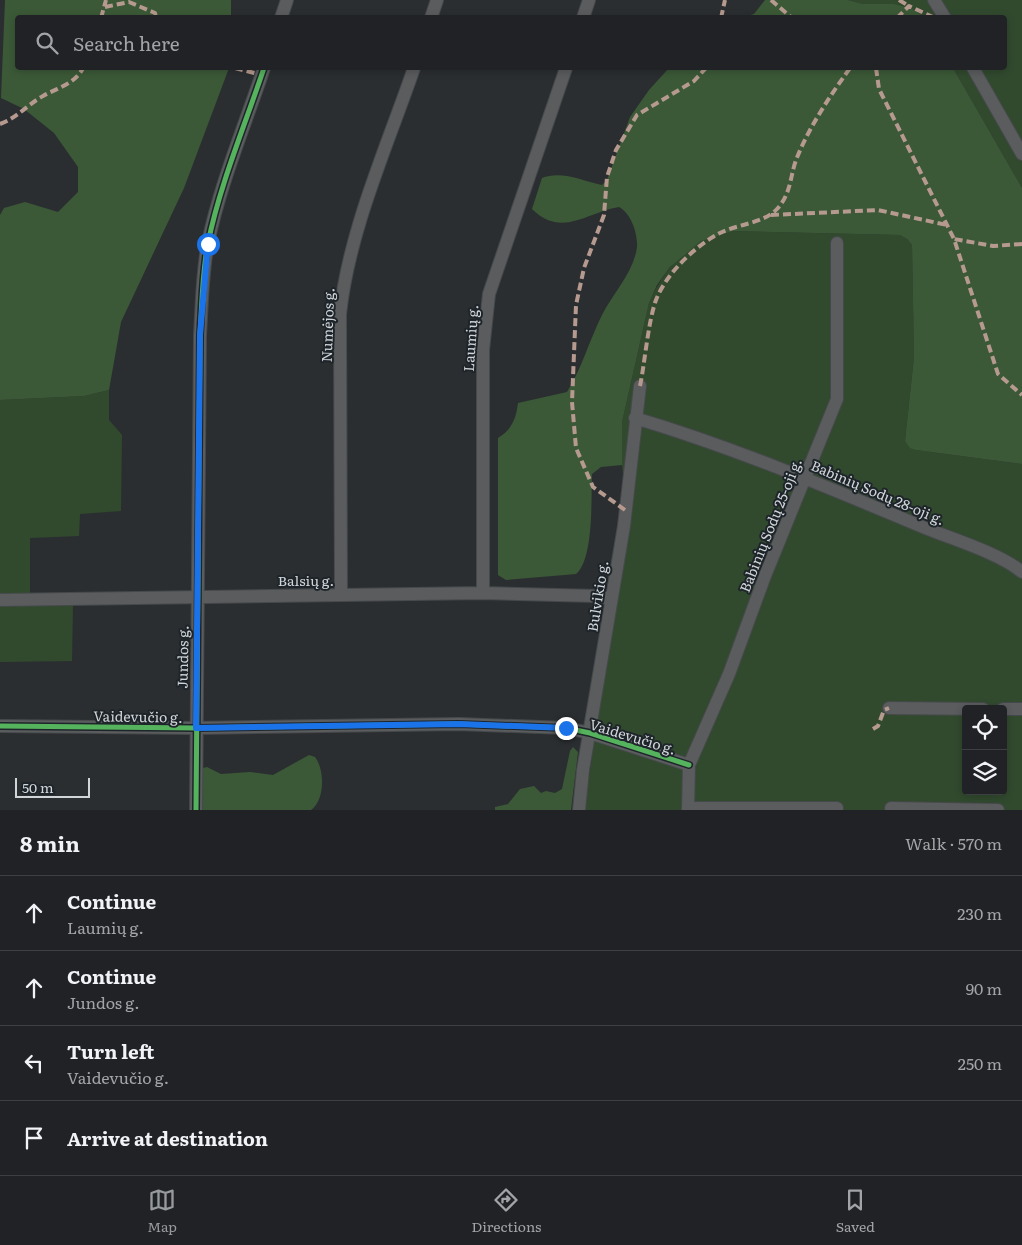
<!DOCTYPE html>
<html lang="en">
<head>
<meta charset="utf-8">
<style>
  :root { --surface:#202225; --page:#282a2d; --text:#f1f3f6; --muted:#a2a4a7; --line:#3d3f42; --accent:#979b9e }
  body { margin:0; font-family:Literata,serif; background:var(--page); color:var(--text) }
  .controls { position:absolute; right:15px; bottom:15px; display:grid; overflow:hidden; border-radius:5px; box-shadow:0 2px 8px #0003 }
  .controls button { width:45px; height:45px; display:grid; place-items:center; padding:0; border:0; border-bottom:1px solid var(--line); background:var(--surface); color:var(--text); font:25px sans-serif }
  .scale { position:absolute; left:15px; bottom:12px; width:75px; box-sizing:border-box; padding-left:5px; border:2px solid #d1d5d9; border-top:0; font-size:14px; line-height:18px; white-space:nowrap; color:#d1d5d9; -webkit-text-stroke:4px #1e252a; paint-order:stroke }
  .stop { position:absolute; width:15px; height:15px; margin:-11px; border:4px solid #1a73e8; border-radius:50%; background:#fff }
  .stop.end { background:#1a73e8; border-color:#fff; box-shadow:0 1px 5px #0008 }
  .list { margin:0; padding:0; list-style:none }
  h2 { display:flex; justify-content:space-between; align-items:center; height:65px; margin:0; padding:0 20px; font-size:21px }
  h2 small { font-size:16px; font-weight:400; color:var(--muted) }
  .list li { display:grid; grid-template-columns:32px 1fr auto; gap:15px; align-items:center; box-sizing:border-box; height:75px; padding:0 20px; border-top:1px solid var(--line) }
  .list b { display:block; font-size:19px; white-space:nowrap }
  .list p { margin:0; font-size:16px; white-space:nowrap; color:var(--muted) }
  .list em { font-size:16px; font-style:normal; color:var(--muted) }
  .icon { flex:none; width:28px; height:28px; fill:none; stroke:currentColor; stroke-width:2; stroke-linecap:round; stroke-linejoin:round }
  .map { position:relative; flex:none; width:1022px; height:810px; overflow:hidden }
  .search { position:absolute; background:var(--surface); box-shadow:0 2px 8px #0003; left:15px; right:15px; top:15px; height:55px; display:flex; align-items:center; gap:12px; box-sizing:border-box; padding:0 18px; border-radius:5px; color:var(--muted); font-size:19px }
  .sheet { height:365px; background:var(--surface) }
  nav { display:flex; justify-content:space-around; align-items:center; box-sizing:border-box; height:70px; border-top:1px solid var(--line); background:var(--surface); font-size:14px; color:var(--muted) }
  nav a { display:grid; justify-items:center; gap:2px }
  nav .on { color:var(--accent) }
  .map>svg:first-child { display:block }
</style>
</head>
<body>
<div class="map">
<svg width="1022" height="810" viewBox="0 0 1022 810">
  <rect width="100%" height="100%" fill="#2b2e31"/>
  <!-- green -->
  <path fill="#314a2e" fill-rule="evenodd" d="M848,0h174v188l-69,-120h51v-50l-79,-1 -31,-13h-31z
    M733,231l167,4 7,4 5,6 2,112 -9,84 11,9 106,14v346h-438l44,-289 -6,-56v-43l27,-119c9,-22 31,-53 53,-63 9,-4 21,-6 31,-9zM966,709h37v82h-37z
    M109,390v30l13,15 -1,76 -41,3 -1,22 -49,2v55h-30v-193l84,-4z
    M73,603l-1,58 -72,1v-57z"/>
  <!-- forest -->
  <path fill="#3b5937" d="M5,0h226v17l-213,1v50h211l-45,120 -63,134 -12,68 -25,6 -84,4v-185l4,-7 21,-6 33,10 20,-20v-25l-24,-34 -30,-24 -23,-11z
    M765,0h83l15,4h31l18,5 13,8h-182l11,-3z
    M669,68h284l69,120v276l-106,-14 -6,-2 -5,-7 9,-84 -2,-112 -5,-6 -7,-4 -167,-4 -32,10 -31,26 -13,18 -8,18 -27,119v43l-21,2 -9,7c-1,24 2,85 -16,100l-70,6 -8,-5v-137c14,-9 18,-19 20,-35l49,-11c15,-24 22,-51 35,-77 11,-22 32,-43 35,-68 1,-13 -6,-34 -18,-40 -30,4 -57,32 -87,2l10,-31c19,-8 41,3 60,7l5,-5 23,-63 19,-27z
    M573,747l5,5 -7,58h-76v-3l13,-3 12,-15 14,-3 7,7 5,-2 9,2 7,-4 8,-38z
    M309,755l6,2c10,13 10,43 -4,53h-109l1,-42 4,-1 14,7 29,-2 23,3z"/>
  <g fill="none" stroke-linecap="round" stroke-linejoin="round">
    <!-- minor casing -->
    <g stroke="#46494b" stroke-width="14">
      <path id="minor" d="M934,0l11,18
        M281,18l6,-18
        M431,18l6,-18
        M583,18l6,-18
        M973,68l49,86
        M635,418c97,29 190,68 283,107 30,13 80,27 104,47
        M483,593v-243l6,-56 77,-226
        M341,595l-1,-281c9,-84 47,-167 74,-246
        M0,600l483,-7 113,3 15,3
        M889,708l94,1
        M1003,709h19
        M0,726l196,2 263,-4 107,4 24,5 99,32
        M688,808h149
        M891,808l107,2
        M196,810l4,-475c2,-30 2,-62 8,-92 12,-59 37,-118 56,-175
        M579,810l4,-40 41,-244 16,-140
        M688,810l1,-45 40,-91 36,-98 72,-177v-156"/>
    </g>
    <!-- minor -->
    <use href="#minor" stroke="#5a5c5e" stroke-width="12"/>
    <!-- quiet -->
    <path stroke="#b69a8f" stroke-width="4" stroke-dasharray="8 4" stroke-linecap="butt" d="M771,0l21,18
      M899,0l10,6
      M105,7l24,-5 26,11 1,5
      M101,18l5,-18
      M721,18l4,-18
      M897,18l12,-12 26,12
      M235,68l27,7
      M876,68l3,21 75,150
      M0,124c17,-6 27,-19 43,-28 14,-8 32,-12 40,-28
      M771,215l107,-5 69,15
      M1022,244l-29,2 -39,-7 44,135 24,21
      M640,386c5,-24 8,-64 16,-86 10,-26 38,-53 62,-66 18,-10 45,-10 59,-25 14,-15 13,-32 19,-49 13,-33 34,-64 54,-92
      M625,510l-32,-23 -17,-39 -4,-46 4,-97 8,-37 20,-53 3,-38 9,-27 21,-35 57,-34 12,-13
      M873,729l5,-3 6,-16 5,-2"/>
    <!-- cycleway casing -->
    <g stroke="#1e252a" stroke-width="8">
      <path id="cycleway" d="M0,726l196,2 263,-4 107,4 24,5 99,32
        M196,810l4,-475c2,-30 2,-62 8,-92 12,-59 37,-118 56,-175"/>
    </g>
    <!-- cycleway -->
    <use href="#cycleway" stroke="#56b35d" stroke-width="5"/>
  </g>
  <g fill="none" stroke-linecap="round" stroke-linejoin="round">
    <!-- route -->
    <path stroke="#1a73e8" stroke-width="6" d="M208,244l-8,91 -4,393 263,-4 107,4"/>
  </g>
  <g text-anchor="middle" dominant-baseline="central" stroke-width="4" stroke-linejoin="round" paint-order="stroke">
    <!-- street labels -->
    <g font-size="14" fill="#d1d5d9" stroke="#1e252a">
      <text transform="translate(327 325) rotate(-88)">Numėjos g.</text>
      <text transform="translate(470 338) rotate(-86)">Laumių g.</text>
      <text transform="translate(878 492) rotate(23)">Babinių Sodų 28-oji g.</text>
      <text transform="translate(770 525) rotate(-68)">Babinių Sodų 25-oji g.</text>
      <text x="306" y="580">Balsių g.</text>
      <text transform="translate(597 596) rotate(-81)">Bulvikio g.</text>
      <text transform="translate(182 657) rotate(-89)">Jundos g.</text>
      <text transform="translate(138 716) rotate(1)">Vaidevučio g.</text>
      <text transform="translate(633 736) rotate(17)">Vaidevučio g.</text>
    </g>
  </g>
</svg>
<div class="controls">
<button><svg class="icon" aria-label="locate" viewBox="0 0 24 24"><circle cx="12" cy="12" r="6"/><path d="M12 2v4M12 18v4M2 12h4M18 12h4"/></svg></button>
<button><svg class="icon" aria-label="layers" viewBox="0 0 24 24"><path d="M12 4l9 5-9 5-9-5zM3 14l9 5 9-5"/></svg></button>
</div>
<div class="scale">50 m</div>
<div class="stop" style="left:208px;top:244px"></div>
<div class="stop end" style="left:566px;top:728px"></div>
<div class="search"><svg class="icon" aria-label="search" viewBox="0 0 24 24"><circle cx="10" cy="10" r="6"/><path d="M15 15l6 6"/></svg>Search here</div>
</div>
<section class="sheet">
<h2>8 min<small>Walk · 570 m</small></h2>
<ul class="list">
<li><svg class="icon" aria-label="ahead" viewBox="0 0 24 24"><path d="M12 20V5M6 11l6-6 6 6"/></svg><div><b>Continue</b><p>Laumių g.</p></div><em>230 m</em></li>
<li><svg class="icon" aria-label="ahead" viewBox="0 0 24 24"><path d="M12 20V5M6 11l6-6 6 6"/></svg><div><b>Continue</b><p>Jundos g.</p></div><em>90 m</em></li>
<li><svg class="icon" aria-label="left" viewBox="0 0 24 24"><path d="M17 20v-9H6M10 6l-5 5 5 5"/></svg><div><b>Turn left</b><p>Vaidevučio g.</p></div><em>250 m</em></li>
<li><svg class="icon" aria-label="arrive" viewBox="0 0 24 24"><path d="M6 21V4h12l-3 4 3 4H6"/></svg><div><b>Arrive at destination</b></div></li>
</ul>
</section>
<nav>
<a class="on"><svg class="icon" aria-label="map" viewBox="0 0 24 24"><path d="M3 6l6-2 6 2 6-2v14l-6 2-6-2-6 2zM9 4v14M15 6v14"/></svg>Map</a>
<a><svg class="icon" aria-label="directions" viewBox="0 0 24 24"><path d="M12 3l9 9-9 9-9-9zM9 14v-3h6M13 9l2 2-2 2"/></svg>Directions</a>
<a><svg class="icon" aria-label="saved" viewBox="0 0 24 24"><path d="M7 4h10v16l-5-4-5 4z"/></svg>Saved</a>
</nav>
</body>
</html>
